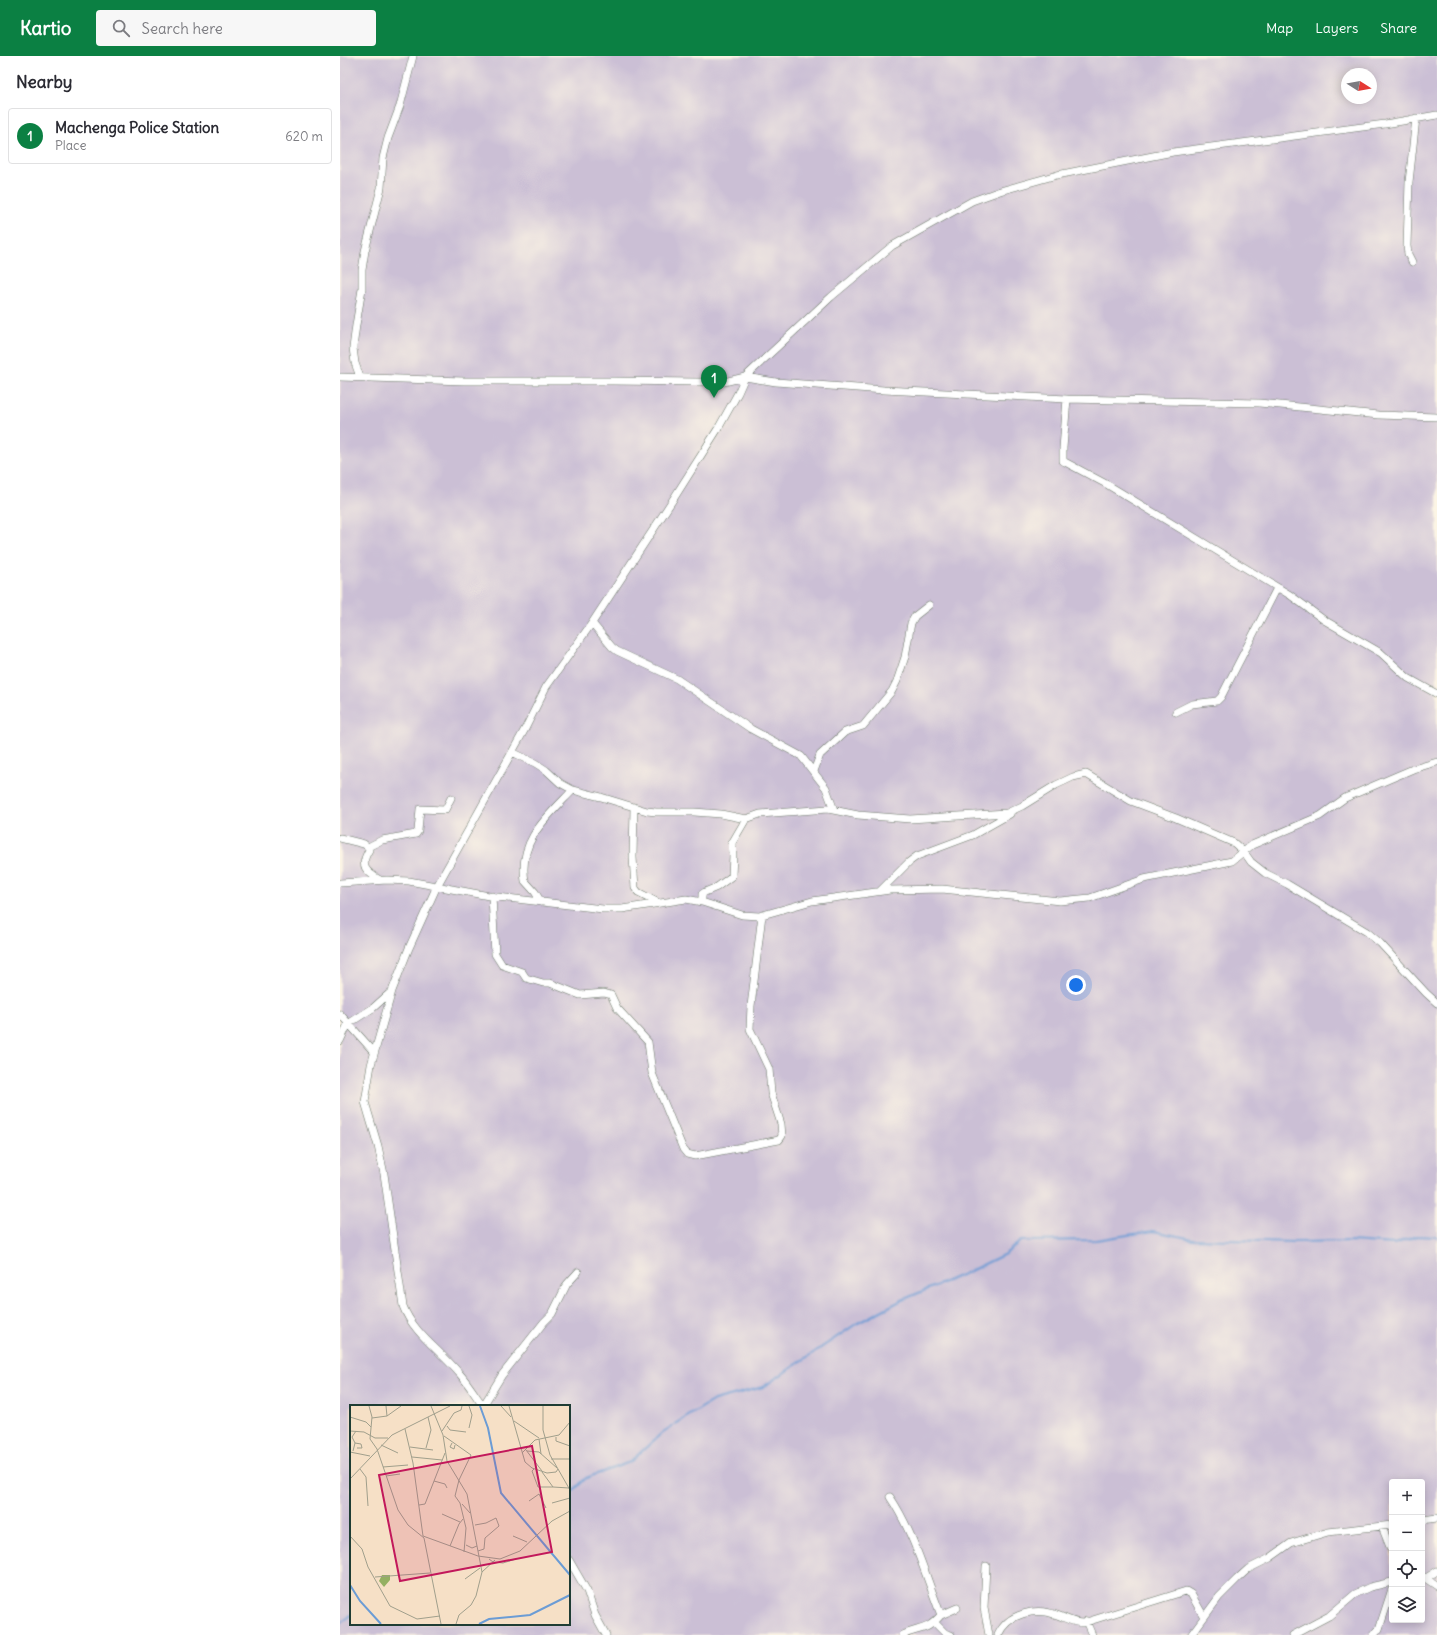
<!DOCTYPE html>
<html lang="en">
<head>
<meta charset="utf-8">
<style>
  :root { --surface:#fff; --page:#f7f7f7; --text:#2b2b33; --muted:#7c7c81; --line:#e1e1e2; --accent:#0b8043 }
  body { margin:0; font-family:Delius,sans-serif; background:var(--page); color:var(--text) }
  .controls { position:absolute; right:12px; bottom:12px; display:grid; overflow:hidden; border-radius:4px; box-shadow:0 2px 10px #0003 }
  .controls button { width:36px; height:36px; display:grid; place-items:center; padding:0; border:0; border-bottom:1px solid var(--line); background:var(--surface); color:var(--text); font:20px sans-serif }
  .compass { position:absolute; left:1001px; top:12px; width:36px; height:36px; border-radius:50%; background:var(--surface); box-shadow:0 2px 10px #0003; rotate:101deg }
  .you { position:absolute; left:736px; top:929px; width:14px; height:14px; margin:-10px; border:3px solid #fff; border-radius:50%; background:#1a73e8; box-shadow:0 0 0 6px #1a73e833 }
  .badge { display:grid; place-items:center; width:26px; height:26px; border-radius:50%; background:var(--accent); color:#fff; font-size:13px; font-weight:700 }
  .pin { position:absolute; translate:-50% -33px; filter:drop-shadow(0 1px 2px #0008) }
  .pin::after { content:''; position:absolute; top:21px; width:14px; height:12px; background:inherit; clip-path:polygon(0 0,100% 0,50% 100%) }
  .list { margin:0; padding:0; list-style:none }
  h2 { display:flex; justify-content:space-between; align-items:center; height:52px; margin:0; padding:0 16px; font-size:17px }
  h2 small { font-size:13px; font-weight:400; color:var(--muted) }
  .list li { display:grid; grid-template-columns:26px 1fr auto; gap:12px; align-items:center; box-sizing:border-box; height:56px; margin:0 8px 8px; padding:0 8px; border:1px solid var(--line); border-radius:4px }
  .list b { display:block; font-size:15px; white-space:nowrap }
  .list p { margin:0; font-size:13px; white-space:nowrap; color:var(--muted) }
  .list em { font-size:13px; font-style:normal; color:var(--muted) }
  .icon { flex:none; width:22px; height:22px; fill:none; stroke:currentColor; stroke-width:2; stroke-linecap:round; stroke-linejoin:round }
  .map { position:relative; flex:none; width:1097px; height:1579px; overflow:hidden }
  header { display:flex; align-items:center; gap:24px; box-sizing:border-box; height:56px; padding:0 20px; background:var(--accent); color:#fff }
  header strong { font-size:19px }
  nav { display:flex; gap:22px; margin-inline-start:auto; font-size:14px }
  .search { width:280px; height:36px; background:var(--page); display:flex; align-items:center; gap:10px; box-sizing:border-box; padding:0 14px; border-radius:4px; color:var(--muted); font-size:15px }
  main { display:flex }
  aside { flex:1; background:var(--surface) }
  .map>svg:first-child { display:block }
</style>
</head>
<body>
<header>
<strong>Kartio</strong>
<div class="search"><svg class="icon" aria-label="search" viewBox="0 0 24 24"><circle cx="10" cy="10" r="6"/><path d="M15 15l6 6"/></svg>Search here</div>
<nav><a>Map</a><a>Layers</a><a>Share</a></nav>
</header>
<main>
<aside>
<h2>Nearby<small></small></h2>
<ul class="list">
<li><span class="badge">1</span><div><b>Machenga Police Station</b><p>Place</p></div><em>620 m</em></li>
</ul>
</aside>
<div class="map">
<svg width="1097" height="1579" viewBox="0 0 1097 1579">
  <rect width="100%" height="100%" fill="#fcf5e5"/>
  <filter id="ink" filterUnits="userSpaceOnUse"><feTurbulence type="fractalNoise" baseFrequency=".025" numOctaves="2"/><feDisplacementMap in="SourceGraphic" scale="8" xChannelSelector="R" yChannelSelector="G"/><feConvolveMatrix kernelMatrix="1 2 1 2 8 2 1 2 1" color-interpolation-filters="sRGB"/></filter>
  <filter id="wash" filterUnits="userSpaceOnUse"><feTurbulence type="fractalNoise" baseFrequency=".012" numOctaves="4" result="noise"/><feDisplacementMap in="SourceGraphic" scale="16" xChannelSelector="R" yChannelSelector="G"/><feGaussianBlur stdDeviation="0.9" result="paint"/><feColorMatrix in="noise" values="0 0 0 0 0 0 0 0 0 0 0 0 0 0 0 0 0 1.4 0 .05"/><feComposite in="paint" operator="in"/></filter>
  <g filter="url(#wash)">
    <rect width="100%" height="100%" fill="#f6e0c6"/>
    <!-- industrial -->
    <path fill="#cbbfd5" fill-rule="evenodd" d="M0,0h1097v1579h-1097zM1007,18h24v24h-24zM11,1350h218v218h-218zM1052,1426h30v138h-30z"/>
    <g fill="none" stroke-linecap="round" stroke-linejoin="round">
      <!-- stream -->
      <path stroke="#6b9cd5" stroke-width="2" d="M229,1439l17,-17 44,-16 33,-30 51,-32 49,-13 93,-63 46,-24 64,-27 39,-19 16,-13 75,-1 57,-9 40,8 103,3 54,-1 45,3 21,-8 21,1
        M0,1568l11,-9"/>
    </g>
  </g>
  <g filter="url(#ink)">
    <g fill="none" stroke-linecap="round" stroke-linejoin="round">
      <!-- minor casing -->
      <g stroke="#6a7667" stroke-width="8">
        <path id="minor" d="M1072,206l-4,-8 -1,-8 2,-64 7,-64
          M0,321l124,4h149l85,1h26l21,-5 86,-80 61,-51 80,-45 28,-10 57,-16 116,-23 212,-28 52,-9
          M20,321l-5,-14 -2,-15 3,-23 6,-36v-19l3,-19 16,-63 2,-30 5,-20 12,-32 13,-50
          M727,343l-4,49v13l2,1 43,23 182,110 34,25 57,33 27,25 29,16
          M252,567l20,24 5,4 60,28 74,50 50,27 25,32 8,22
          M836,656l16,-8 25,-3 4,-4 56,-109
          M172,696l23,11 11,7 14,13 13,7 28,7 46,14 9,1h38l27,2 25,5 14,-5 68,-5 30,6 52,4 97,-6 15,-7 34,-21 17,-8 13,-3 45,27 45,17 58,25 10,9 7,10 14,11 22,11 80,48 13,11 46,50 11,10
          M474,715l6,-16 25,-23 18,-6 29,-35 5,-10 8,-24 6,-34 4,-7 14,-11
          M294,751l-1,50 2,31 3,4 21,11
          M0,782l24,6 4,3 1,3c-10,16 -3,22 11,30
          M28,791l14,-7 34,-6 2,-3 2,-22 25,1 6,-12
          M0,827l47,-3 22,1 80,15 114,13h19l64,-10 16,3 40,13 17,1 53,-15 78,-11 52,-1 118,12 30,-3 54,-19 88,-18 20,-16 68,-29 25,-18 68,-29 24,-7
          M540,835l29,-29 8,-6 56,-21 37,-21
          M152,840l3,58 7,11 20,7 4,6 17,5h7l30,12 24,-2 7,2 6,13 31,34 4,31 31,76 4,5 8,2 84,-16 3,-4 -1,-12 -10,-31 -2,-24 -19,-40 1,-23 11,-91
          M201,846l-6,-10 -10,-11c-7,-41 22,-64 48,-91
          M362,846v-8l3,-2 12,-5 15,-11 1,-21 -1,-12 14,-24
          M0,958l34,38
          M0,985l8,-17 25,-16 19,-17
          M238,1216l-11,12 -15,30 -8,8 -42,53 -19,31c-8,-11 -15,-23 -24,-33 -18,-22 -46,-40 -56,-67l-19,-132 -6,-28 -13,-44 6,-37 21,-74 17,-43 28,-62 88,-157 21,-42 46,-64 82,-125 45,-71 19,-34 7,-16 31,5 108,8 183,9 192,4 120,12 58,2
          M550,1441c24,36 35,78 51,118 -15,17 -21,12 -38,20
          M1082,1464l15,-2
          M1042,1471l10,25
          M229,1504l18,31 8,24 11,20
          M646,1510l-2,42 5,27
          M1082,1520l15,10
          M1086,1522l11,-7
          M601,1559l16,-7
          M746,1565l6,14
          M594,1566l11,11 6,2
          M658,1579c10,-22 38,-28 59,-20 9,3 16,8 26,8l103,-32 5,3 13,23
          M851,1579l28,-38 18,-18 11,-10 22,-11 21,-15 37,-11 64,-7
          M953,1579l36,-19 26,-22 15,-7 22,-5
          M1034,1579l5,-6 13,-40"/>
      </g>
      <!-- minor -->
      <use href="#minor" stroke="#fff" stroke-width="7"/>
    </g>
  </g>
  <!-- overview -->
  <g transform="translate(10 1349)">
    <rect width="220" height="220" fill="#f6e0c6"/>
    <path d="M32,170h8v5l-6,7 -5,-6z" fill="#94b062"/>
    <path fill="none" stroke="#6b9cd5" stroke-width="2" d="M130,1l8,22 13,65 69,82M0,180l10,16 21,23M129,219l10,-5 41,-4 40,-20"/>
    <path fill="none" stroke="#a09f8c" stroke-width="1" d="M19,1l3,11 -2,22 7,10 21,61 10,15 16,13 17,86M81,1l12,29 4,26 20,33 15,78M151,1l10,11M159,1l16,56 7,6 15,5 9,-1 2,-3M193,1v24l7,25 20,35M37,11l14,-10M0,12l16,5 5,5M22,13l15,-2 -1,-10M164,16l25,17M97,21l3,4 16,2M119,23l3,-13 -3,-9M55,24l8,34 10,73 55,20 22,3 20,-8 32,-30 18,-10M0,26l14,1 11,6h13M92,26l12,-18 7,-3 1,-4M94,31l27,19 -12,25 -4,16 5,7 6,25 -2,24M206,32v4l14,5M189,34l2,15M5,38l6,1 1,4h-5M102,38l-2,4 4,2 1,-4M31,40l17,8M60,42l23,3M76,43l5,-18 -3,-13M176,45l16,21M3,46l2,-8 -3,-6 4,-6M177,46l12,1 18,16M0,47l20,4M172,48l13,-13 24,-5 11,-13M62,52l30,3M201,54h19M33,62l25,-2M10,64l6,8 2,29M184,64l-2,2 6,16h15M192,67l11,15 16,1M36,71l14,-2M0,74l42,-44 58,-29M84,76l11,3 2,4M179,96l10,-7 7,14M202,98l18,-5M112,99l8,9M69,100l6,-1 20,-51M92,109l18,8M125,120l11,-2 10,-5 3,8 -14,12 -1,11 -6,2M0,131l12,13 6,18 22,39 27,13 23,-3M163,131l14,6M116,140l6,3 5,-2M100,141l9,-22 4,-5M139,154l4,3 10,1 13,-4M25,172l55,-4M115,174l15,-11M106,219l3,-9 12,-10 5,-9 6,-24 13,-12"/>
    <path fill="#c2185b" fill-opacity="0.15" stroke="#c2185b" stroke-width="2" d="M182,41l20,106 -152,29 -21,-106z"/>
    <rect width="220" height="220" fill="none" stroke="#1f3d34" stroke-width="2"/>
  </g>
</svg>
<div class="controls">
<button>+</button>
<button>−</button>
<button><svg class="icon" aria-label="locate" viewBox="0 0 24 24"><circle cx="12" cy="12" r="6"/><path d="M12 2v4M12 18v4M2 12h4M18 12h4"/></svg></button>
<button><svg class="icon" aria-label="layers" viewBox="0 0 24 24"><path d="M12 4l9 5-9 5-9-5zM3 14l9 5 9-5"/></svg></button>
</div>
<svg class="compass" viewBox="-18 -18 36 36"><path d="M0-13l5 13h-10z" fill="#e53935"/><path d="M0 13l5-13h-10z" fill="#7c7c81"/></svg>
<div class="you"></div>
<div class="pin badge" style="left:374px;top:342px">1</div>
</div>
</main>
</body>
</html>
